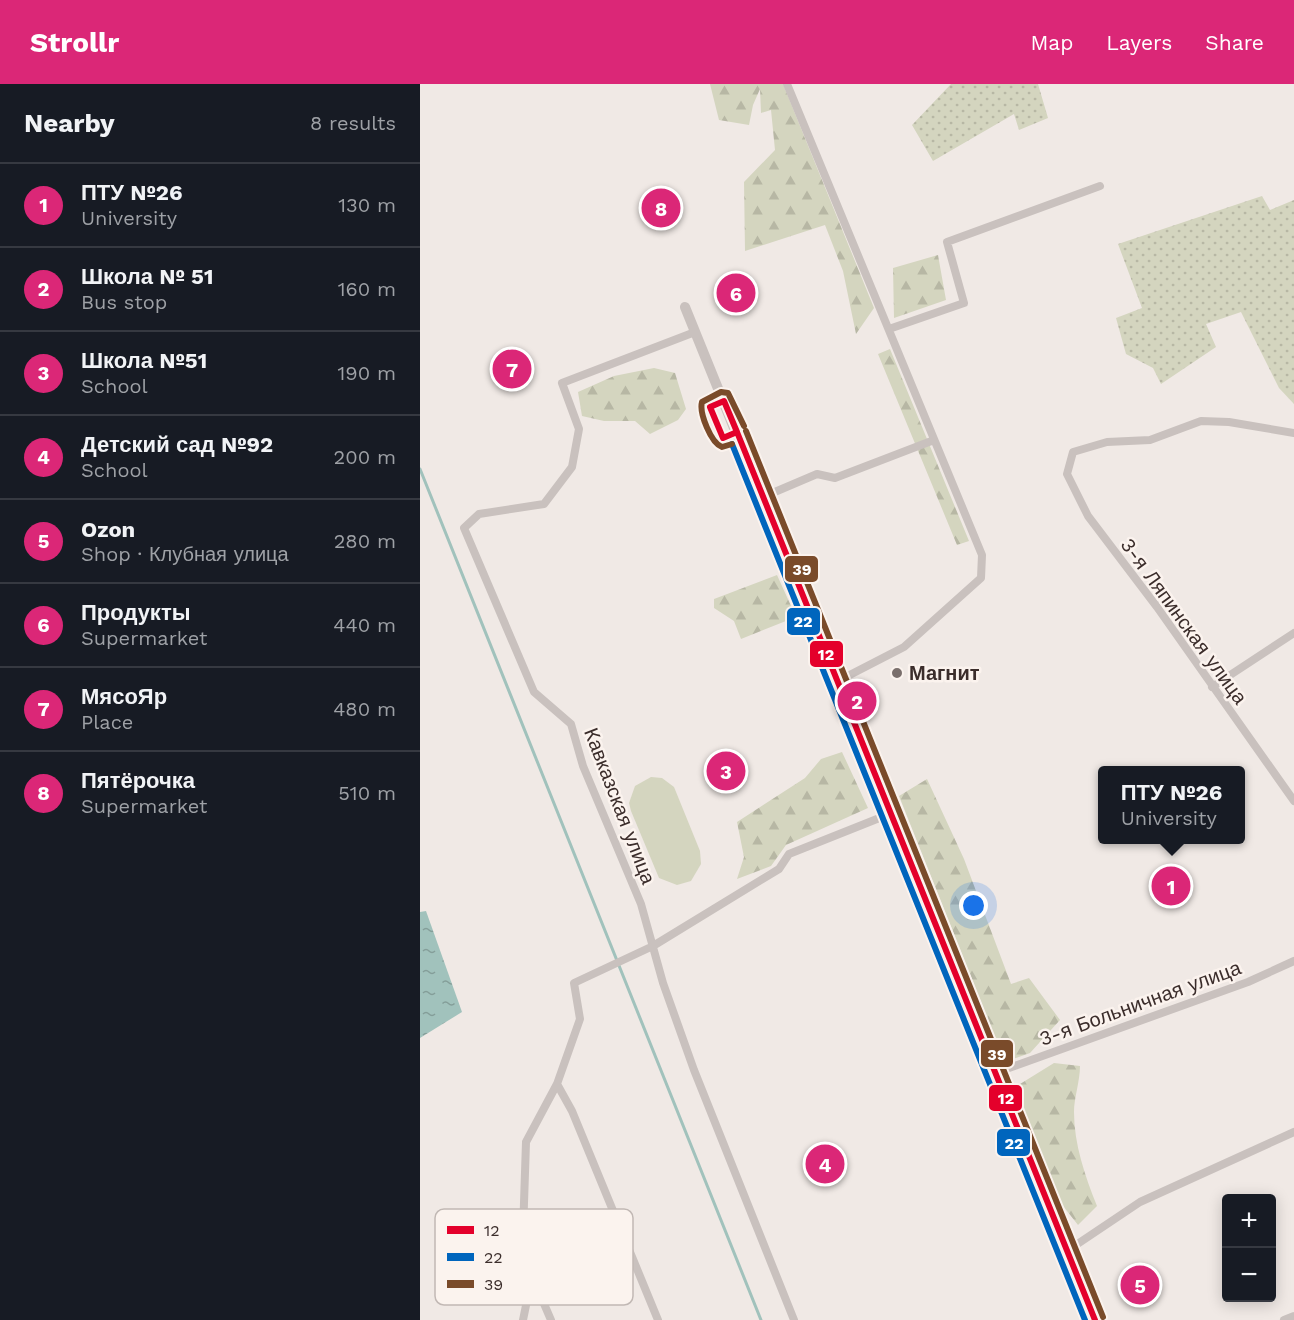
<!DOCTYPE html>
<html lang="en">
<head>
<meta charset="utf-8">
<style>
  :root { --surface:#171b24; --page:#20242c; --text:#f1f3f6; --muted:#9ea1a6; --line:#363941; --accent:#db2777 }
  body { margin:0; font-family:"Work Sans",sans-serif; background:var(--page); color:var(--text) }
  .controls { position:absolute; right:18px; bottom:18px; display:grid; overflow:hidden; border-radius:6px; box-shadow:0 3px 15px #0003 }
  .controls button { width:54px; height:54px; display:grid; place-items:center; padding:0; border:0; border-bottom:2px solid var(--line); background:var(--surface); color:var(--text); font:30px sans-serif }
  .you { position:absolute; left:554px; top:822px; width:21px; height:21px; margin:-15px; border:4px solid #fff; border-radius:50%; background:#1a73e8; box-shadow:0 0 0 9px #1a73e833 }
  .badge { display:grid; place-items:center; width:39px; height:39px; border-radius:50%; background:var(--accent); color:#fff; font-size:20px; font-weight:700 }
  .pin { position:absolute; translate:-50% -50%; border:3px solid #fff; box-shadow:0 2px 6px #0006 }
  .popup { position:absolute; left:678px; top:682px; width:147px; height:78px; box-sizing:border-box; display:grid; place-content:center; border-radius:6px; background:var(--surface); filter:drop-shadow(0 2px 4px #0005); font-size:20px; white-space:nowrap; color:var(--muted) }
  .popup b { font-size:22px; color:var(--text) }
  .popup::after { content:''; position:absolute; left:50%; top:100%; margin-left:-12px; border:12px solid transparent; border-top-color:var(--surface) }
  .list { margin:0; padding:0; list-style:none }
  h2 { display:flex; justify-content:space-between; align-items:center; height:78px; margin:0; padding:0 24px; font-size:26px }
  h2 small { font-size:20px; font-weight:400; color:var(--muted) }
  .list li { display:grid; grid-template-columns:39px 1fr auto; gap:18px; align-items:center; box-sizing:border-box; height:84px; padding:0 24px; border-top:2px solid var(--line) }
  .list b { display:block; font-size:22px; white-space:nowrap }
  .list p { margin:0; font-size:20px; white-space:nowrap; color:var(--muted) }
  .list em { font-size:20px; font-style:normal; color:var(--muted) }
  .map { position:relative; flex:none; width:874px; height:1236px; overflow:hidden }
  header { display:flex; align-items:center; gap:36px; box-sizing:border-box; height:84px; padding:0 30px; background:var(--accent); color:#fff }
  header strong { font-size:28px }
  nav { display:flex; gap:33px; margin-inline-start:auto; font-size:21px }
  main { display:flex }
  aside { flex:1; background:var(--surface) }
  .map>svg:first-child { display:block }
</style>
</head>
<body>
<header>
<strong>Strollr</strong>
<nav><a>Map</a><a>Layers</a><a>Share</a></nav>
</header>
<main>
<aside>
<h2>Nearby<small>8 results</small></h2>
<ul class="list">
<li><span class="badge">1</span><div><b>ПТУ №26</b><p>University</p></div><em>130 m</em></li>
<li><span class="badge">2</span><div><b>Школа № 51</b><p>Bus stop</p></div><em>160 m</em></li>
<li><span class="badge">3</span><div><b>Школа №51</b><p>School</p></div><em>190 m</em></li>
<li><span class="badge">4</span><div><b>Детский сад №92</b><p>School</p></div><em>200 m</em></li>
<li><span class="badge">5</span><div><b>Ozon</b><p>Shop · Клубная улица</p></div><em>280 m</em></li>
<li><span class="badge">6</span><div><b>Продукты</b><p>Supermarket</p></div><em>440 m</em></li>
<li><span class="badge">7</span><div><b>МясоЯр</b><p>Place</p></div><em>480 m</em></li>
<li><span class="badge">8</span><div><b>Пятёрочка</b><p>Supermarket</p></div><em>510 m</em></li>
</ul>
</aside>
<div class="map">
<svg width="874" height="1236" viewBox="0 0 874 1236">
  <defs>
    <pattern id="forest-firs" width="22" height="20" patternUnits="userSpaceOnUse" patternTransform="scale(1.5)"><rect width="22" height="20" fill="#d4d5bf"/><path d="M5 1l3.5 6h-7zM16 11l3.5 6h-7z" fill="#b7b7a4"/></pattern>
    <pattern id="garden-dots" width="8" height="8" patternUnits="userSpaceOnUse" patternTransform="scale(1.5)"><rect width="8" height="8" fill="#d4d5bf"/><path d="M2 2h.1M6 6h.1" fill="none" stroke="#b7b7a4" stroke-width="1.8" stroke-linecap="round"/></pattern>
    <pattern id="water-ripples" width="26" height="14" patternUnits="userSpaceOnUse" patternTransform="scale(1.5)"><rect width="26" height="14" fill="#a1c2bc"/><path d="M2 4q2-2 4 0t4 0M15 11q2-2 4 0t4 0" fill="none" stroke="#849e99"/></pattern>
  </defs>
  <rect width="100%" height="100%" fill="#f0e9e5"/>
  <!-- green -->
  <path fill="#d4d5bf" d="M231,693l11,1 12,9 26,64 1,13 -10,17 -14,4 -18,-7 -28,-67 -2,-8 6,-17z"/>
  <!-- forest -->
  <path fill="url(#forest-firs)" d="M290,0h73l91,224 -18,26 -13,-63 -18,-46 -80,26 -1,-69 31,-32 -4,-40 -10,3 -1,-24 -7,16 -4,20 -30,-5z
    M518,171l8,45 -52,18 -1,-50z
    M470,265l79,192 -12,4 -79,-191z
    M234,284l21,5 11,36 -8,11 -28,14 -15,-13h-31l-22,-5 -4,-24 36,-16z
    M357,491l19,42 -55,22 -7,-18 -20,-13v-9z
    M422,668l26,56 -82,37 -15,21 -34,13 7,-22 -7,-35 68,-44 16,-19z
    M507,695l37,80 47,125 18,-6 31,42 -30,33 -25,9 -106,-266z
    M634,979l26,3c0,15 -6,32 -6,46 0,32 11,64 23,94l-19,19 -22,-28 -41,-110z"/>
  <!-- garden -->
  <path fill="url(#garden-dots)" d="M531,0h87l10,34 -29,12 -5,-16 -81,47 -21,-36z
    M842,112l8,14 24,-10v204l-15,-16 -38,-76 -35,12 10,23 -55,37 -8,-16 -27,-14 -10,-36 26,-10 -24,-64z"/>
  <!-- water -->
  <path fill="url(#water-ripples)" d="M6,827l36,101 -42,26v-126z"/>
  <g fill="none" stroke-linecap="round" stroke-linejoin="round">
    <!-- stream -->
    <path stroke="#a1c2bc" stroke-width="3" d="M0,385l341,851"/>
    <!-- minor -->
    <path stroke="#c9c1be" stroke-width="8" d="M367,0l195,471 -1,23 -77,69 -66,34
      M469,245l75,-26 -17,-61 153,-56
      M275,248l-133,51 17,46 -7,38 -28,37 -65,10 -15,14 70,164 37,32 12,42 58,138 22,79 31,87 100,250
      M874,349l-65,-11 -28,-1 -51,19 -43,2 -34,10 -6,22 21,42 69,91 137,194
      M343,413l54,-23 18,4 99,-38
      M792,603l82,-54
      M575,989l253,-91 46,-21
      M137,1000l15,27 86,209
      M647,1167l73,-49 154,-70
      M107,1169l90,-33
      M112,1192l19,44
      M103,1236l9,-44 -9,-43 3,-91 31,-58 23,-65 -6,-36 79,-37 126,-77 10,-15 103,-41
      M864,1236l10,-4"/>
    <!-- tertiary -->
    <path stroke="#c9c1be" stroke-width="10" d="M265,223l410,1013"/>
    <!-- bus-1 casing -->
    <g stroke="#fbf3ee" stroke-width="10">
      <path id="bus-1" d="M304,317l13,31 -14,6 -13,-31z
        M317,348l358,888"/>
    </g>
    <!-- bus-2 casing -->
    <g stroke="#fbf3ee" stroke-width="10">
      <path id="bus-2" d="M312,360l353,876"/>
    </g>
    <!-- bus-3 casing -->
    <g stroke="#fbf3ee" stroke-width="10">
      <path id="bus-3" d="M326,347l357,886
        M312,360l-10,3c-11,-4 -23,-34 -20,-45l19,-10 7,1 16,33"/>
    </g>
    <!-- bus-1 -->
    <use href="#bus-1" stroke="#e4002b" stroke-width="6"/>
    <!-- bus-2 -->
    <use href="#bus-2" stroke="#0065bd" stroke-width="6"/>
    <!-- bus-3 -->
    <use href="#bus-3" stroke="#7a4b2a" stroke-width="6"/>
  </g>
  <!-- markers -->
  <circle fill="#7a6f6c" stroke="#fbf3ee" stroke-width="2" cx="477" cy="589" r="6"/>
  <g text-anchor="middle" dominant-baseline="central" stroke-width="5" stroke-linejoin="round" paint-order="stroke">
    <!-- street labels -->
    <g font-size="20" fill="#3b2d2b" stroke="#fbf3ee">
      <text transform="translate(764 537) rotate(54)">3-я Ляпинская улица</text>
      <text transform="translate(200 722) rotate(69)">Кавказская улица</text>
      <text transform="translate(720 919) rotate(-20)">3-я Больничная улица</text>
    </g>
    <!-- poi labels -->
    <g font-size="20" font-weight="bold" fill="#3b2d2b" stroke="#fbf3ee" text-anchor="start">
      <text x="489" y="589">Магнит</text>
    </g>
  </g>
  <!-- legend -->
  <rect x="15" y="1125" width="198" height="96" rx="9" fill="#fbf3ee" stroke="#c1b8b4" stroke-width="1.5"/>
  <rect x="27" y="1142" width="27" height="8" fill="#e4002b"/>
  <rect x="27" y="1169" width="27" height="8" fill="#0065bd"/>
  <rect x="27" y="1196" width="27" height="8" fill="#7a4b2a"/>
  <g font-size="16" fill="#3b2d2b">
    <text x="64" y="1152">12</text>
    <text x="64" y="1179">22</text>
    <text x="64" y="1206">39</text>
  </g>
  <g stroke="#fbf3ee" stroke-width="2">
    <rect x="364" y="471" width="35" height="28" rx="6" fill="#7a4b2a"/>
    <rect x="366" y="523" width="35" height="29" rx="6" fill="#0065bd"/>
    <rect x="389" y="556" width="35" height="28" rx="6" fill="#e4002b"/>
    <rect x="560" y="955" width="34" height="29" rx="6" fill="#7a4b2a"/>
    <rect x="568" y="1000" width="35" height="28" rx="6" fill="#e4002b"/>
    <rect x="576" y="1044" width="35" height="29" rx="6" fill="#0065bd"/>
  </g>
  <g font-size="16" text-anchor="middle" font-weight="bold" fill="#fff">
    <text x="382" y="491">39</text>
    <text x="383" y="543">22</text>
    <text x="406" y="576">12</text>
    <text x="577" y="976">39</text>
    <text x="586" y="1020">12</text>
    <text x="594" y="1065">22</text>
  </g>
</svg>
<div class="controls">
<button>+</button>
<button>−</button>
</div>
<div class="you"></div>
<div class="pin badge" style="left:751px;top:802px">1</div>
<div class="popup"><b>ПТУ №26</b>University</div>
<div class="pin badge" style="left:437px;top:617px">2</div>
<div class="pin badge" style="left:306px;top:687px">3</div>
<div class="pin badge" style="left:405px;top:1080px">4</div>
<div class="pin badge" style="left:720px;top:1201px">5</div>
<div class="pin badge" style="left:316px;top:209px">6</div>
<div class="pin badge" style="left:92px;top:285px">7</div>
<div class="pin badge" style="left:241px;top:124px">8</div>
</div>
</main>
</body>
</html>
